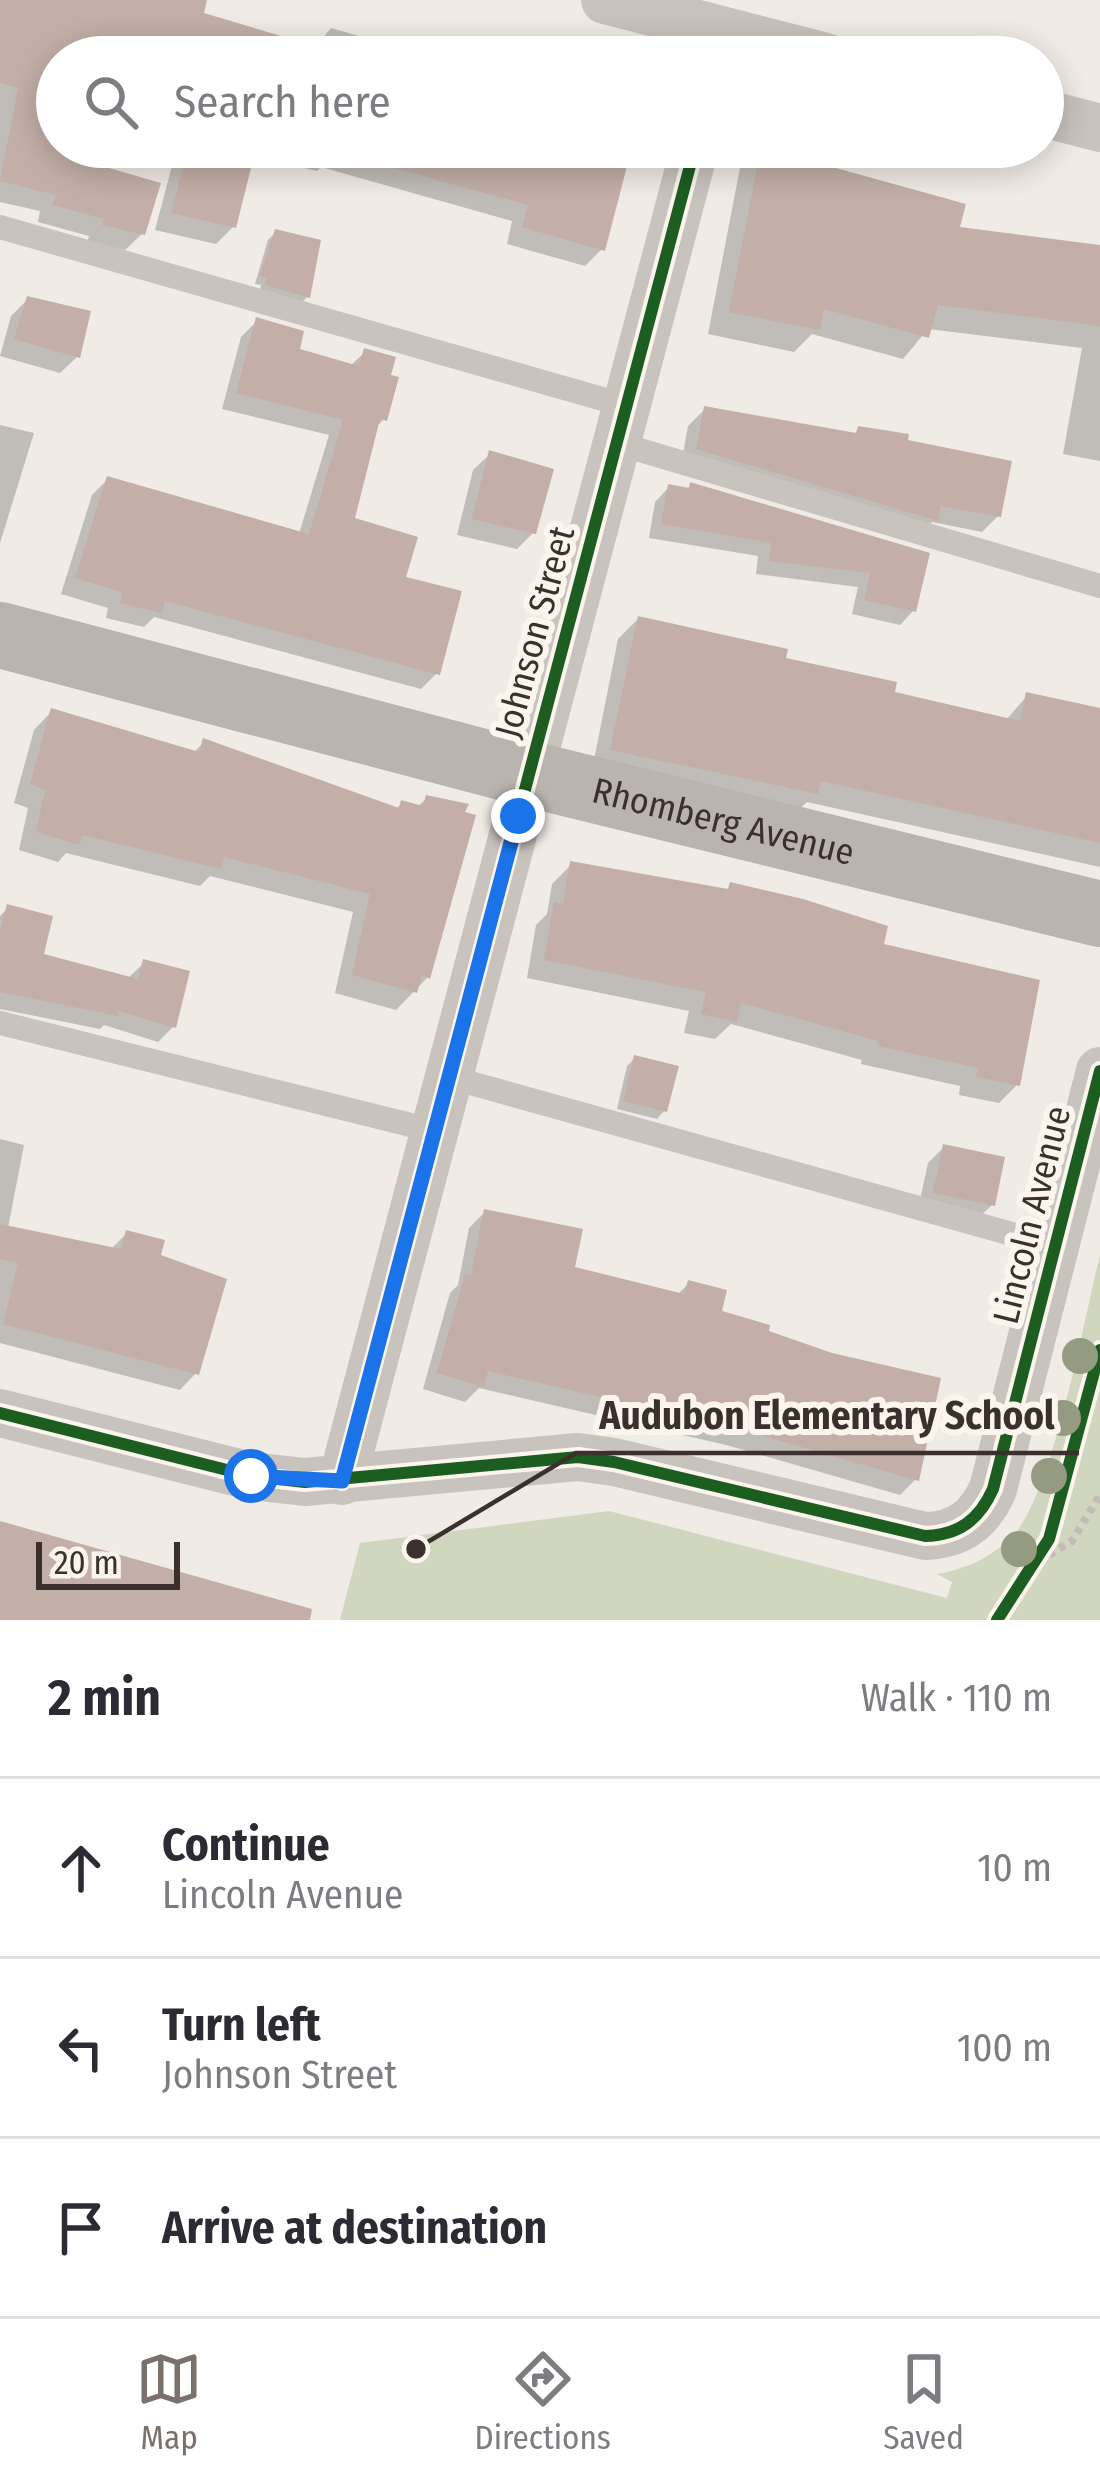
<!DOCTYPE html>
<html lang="en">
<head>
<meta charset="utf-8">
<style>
  :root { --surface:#fff; --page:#f7f7f7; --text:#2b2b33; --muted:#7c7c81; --line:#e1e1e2; --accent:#7a716c }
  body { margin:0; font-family:"Fira Sans Condensed",sans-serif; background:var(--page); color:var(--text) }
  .scale { position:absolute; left:36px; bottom:30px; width:144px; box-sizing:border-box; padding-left:12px; border:6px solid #3b302b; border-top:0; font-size:33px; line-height:42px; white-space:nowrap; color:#3b302b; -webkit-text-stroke:9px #fbf5ee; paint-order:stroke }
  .stop { position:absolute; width:36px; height:36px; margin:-27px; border:9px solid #1a73e8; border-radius:50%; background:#fff }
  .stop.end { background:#1a73e8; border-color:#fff; box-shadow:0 3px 12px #0008 }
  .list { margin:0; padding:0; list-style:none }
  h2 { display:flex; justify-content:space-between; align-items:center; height:156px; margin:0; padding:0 48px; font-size:51px }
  h2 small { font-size:39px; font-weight:400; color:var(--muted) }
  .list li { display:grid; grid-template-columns:78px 1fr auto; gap:36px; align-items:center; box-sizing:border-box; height:180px; padding:0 48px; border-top:3px solid var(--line) }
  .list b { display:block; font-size:45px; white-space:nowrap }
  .list p { margin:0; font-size:39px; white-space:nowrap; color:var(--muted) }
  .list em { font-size:39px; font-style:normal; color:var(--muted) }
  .icon { flex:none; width:66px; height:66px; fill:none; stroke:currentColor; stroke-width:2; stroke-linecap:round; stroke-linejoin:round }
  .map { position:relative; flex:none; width:1100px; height:1620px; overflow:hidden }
  .search { position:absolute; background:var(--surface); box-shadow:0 6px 30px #0003; left:36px; right:36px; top:36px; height:132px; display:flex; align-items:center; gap:30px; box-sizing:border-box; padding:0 42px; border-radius:66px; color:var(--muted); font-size:45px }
  .sheet { height:696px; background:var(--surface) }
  nav { display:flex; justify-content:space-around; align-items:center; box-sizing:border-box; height:168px; border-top:3px solid var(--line); background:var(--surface); font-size:33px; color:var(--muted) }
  nav a { display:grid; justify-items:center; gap:6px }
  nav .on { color:var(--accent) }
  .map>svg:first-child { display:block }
</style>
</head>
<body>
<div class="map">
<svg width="1100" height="1620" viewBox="0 0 1100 1620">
  <rect width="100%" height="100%" fill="#f0ebe5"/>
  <!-- green -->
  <path fill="#d1d6bf" d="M1100,1255v365h-760l20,-77 249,-32 338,87 5,-16 -15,-8c28,-4 54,-17 74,-36 42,-41 73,-220 89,-283z"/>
  <!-- shadow -->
  <path fill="#0003" d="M0,0h204l-4,15 113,34 18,-21 101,29h-375v90h49l-3,11 40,75 -18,17 -38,-8 2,-6 -51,-14 2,-11 -40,-9z
    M177,147h452l-27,102 -17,17 -78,-22 5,-23 -191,-54 -4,4 -66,-16 -18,72 -17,17 -61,-14z
    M744,147h93l-5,23 124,60 144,16v215l-37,-7 19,-106 -154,-19 -25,30 -91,-25 -18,18 -86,-18z
    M276,232l31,65 -7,7 -41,-11 2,-8 -6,-1 13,-44z
    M28,299l49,58 -17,16 -60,-17 11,-40z
    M257,321l40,30 53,15 15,-14 19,67 -10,10 -23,92 86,152 -16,16 -267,-72 -10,10 -38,-9 2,-10 -47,-14 31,-99 16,-16 191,55 30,-99 -107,-26 19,-72z
    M705,409l148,26 6,-6 45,14 94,73 -16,16 -50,-10 -13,14 -238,-71 7,-39z
    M0,425l34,8 -34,110z
    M490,454l43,79 -16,16 -60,-14 16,-65z
    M691,485l236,70 -13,55 -14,15 -48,-11 6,-27 -102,-13 2,-18 -109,-18 6,-36 14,-15 17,3z
    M638,619l254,75 114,26 21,-24 73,15v156l-293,-65 -12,11 -203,-43 26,-131z
    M52,711l141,42 11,-11 191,68 7,-7 15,4 10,-9 45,19 -45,161 -31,32 -61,-17 18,-81 -143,-36 -10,10 -134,-33 -8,9 -39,-12 9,-42 -14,-5 20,-73z
    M571,865l153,27 7,-7 149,62 138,137 -19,19 -40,-8 1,-9 -99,-22 1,-4 -131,-36 -16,15 -31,-6 5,-22 -162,-33 9,-53 11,-11 5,-30z
    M8,908l33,49 86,22 17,-16 29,64 -15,15 -54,-17 -4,4 -100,-20v-93z
    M635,1058l29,53 -7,8 -40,-10 10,-43z
    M0,1139l24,6 -16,83 102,22 17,-17 30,23 39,117 -16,17 -180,-47z
    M944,1147l48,58 -17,16 -57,-12 10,-46z
    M485,1212l87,57 105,26 11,-11 30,29 114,43 84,123 -16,16 -174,-50 -247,-57 -14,14 -42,-13 27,-96 8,-8 11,-57z"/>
  <!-- building -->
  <path fill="#c3afa7" d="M0,0h207l-3,13 114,34 -2,10h-259v90l54,12 -2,9 52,15 -16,52 -43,-10 2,-6 -51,-14 3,-10 -56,-14 18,-93 -18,-5z
    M188,147l65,13 -17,68 -65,-15z
    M355,147h277l-27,104 -83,-24 6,-22 -174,-48z
    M761,147h80l-5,21 130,36 -6,23 140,18v81l-162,-21 -9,33 -105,-29 -4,21 -91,-18z
    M275,229l46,11 -11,58 -45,-13 2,-7 -7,-2z
    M27,296l64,15 -11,47 -66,-19z
    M256,317l48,14 -4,18 59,17 5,-18 32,9 -5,18 8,2 -12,44 -7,-2 -25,99 63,19 -12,40 56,14 -22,84 -275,-74 -3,12 -42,-10 2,-11 -47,-14 32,-102 202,58 34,-114 -107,-27z
    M704,406l152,27 2,-7 51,8 -1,6 104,21 -11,56 -60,-11 -3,15 -242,-72z
    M489,450l65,19 -18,65 -64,-15z
    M690,482l240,71 -14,59 -52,-12 6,-27 -101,-12 2,-18 -110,-19 7,-40 21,4z
    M638,616l150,33 -2,9 111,24 -2,10 125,29 6,-29 74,16v135l-279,-62 -3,13 -208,-44z
    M51,708l148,44 4,-14 196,70 2,-8 22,6 3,-11 43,9 -4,8 11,3 -46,164 -8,-4 -5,18 -65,-18 18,-81 -146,-37 -3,12 -139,-34 -3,10 -43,-13 9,-42 -15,-6z
    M570,861l158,28 2,-7 73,17 85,27 -4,18 156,36 -20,106 -44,-9 2,-9 -100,-22 1,-5 -138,-38 -4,19 -36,-8 5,-22 -162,-32 10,-58 9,2z
    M7,904l46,12 -9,38 94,25 5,-20 47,12 -14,57 -57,-17 -1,5 -118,-24v-62z
    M634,1055l45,11 -12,46 -44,-11z
    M943,1144l62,13 -10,49 -62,-13z
    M484,1209l99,20 -8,38 109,27 4,-14 39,10 -5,21 48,14 -1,6 63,22 109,25 -22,103 -176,-51 -255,-59 -4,16 -47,-14 28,-99 6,1z
    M0,1224l121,25 5,-19 39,10 -4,15 66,24 -28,96 -196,-51 15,-61 -18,-4z
    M0,1521l312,88 -2,11h-310z"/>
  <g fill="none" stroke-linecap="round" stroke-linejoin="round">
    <!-- path -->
    <path stroke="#c2bbb6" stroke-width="8" stroke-dasharray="6 6" stroke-linecap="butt" d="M1039,1561l33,-20 28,-46"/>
    <!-- lane -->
    <path stroke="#c9c3be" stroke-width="24" d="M0,227l627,179
      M616,443l484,143
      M0,1023l435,108
      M449,1077l606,169"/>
    <!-- street -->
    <path stroke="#c9c3be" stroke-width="48" d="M605,0l221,57
      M1043,113l57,15
      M0,1413l251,63 54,6 273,-25 36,5 311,74c34,-1 54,-16 68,-47l107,-418
      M342,1481l353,-1334"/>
    <!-- secondary -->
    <path stroke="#bab3ae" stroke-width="66" id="s1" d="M0,635l529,139 571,140"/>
    <!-- cycleway casing -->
    <g stroke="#fbf5ee" stroke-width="20">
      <path id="cycleway" d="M0,1413l251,63 54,6 273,-25 36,5 311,74c34,-1 54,-16 68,-47l107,-418
        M342,1481l353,-1334
        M997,1620l52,-81 51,-189"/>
    </g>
    <!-- cycleway -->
    <use href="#cycleway" stroke="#1b5e20" stroke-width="12"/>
  </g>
  <!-- trees -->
  <g fill="#959b80">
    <circle cx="1080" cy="1356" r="18"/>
    <circle cx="1063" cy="1418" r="18"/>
    <circle cx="1049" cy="1476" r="18"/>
    <circle cx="1019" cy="1549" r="18"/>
  </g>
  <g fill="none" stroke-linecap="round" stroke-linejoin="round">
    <!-- route -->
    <path stroke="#1a73e8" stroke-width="15" d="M251,1476l91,5 176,-665"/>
  </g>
  <g text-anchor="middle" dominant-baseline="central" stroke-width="12" stroke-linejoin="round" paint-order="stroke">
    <!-- street labels -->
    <g font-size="36" fill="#3b302b" stroke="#fbf5ee">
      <text transform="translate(535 632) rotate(-75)">Johnson Street</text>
      <text stroke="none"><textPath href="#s1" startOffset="747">Rhomberg Avenue</textPath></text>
      <text transform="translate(1032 1215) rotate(-76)">Lincoln Avenue</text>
    </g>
  </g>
  <!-- callouts -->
  <path fill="none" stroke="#3b302b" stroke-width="4.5" d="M416 1549L576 1453H1079"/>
  <circle fill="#3b302b" stroke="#fbf5ee" stroke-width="4.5" cx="416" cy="1549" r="12"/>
  <g font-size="39" text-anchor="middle" font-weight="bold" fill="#3b302b" stroke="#fbf5ee" stroke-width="12" stroke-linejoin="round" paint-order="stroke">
    <text x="827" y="1429">Audubon Elementary School</text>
  </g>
</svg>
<div class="scale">20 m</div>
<div class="stop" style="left:251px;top:1476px"></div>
<div class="stop end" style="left:518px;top:816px"></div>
<div class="search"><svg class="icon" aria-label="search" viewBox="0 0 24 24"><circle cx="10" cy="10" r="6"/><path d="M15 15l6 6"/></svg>Search here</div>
</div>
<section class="sheet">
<h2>2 min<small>Walk · 110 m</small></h2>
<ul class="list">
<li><svg class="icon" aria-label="ahead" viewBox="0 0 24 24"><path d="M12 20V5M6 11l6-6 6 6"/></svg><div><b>Continue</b><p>Lincoln Avenue</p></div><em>10 m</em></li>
<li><svg class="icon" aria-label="left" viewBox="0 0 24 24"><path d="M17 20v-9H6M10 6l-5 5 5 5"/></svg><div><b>Turn left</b><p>Johnson Street</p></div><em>100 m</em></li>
<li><svg class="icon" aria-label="arrive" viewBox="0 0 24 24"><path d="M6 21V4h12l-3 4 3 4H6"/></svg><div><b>Arrive at destination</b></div></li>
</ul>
</section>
<nav>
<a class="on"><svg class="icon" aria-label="map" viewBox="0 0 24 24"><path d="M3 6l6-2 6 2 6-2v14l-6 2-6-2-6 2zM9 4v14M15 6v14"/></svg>Map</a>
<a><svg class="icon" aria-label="directions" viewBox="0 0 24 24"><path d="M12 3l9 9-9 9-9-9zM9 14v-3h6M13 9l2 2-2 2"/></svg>Directions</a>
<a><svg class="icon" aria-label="saved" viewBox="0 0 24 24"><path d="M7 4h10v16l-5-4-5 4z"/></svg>Saved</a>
</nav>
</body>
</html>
